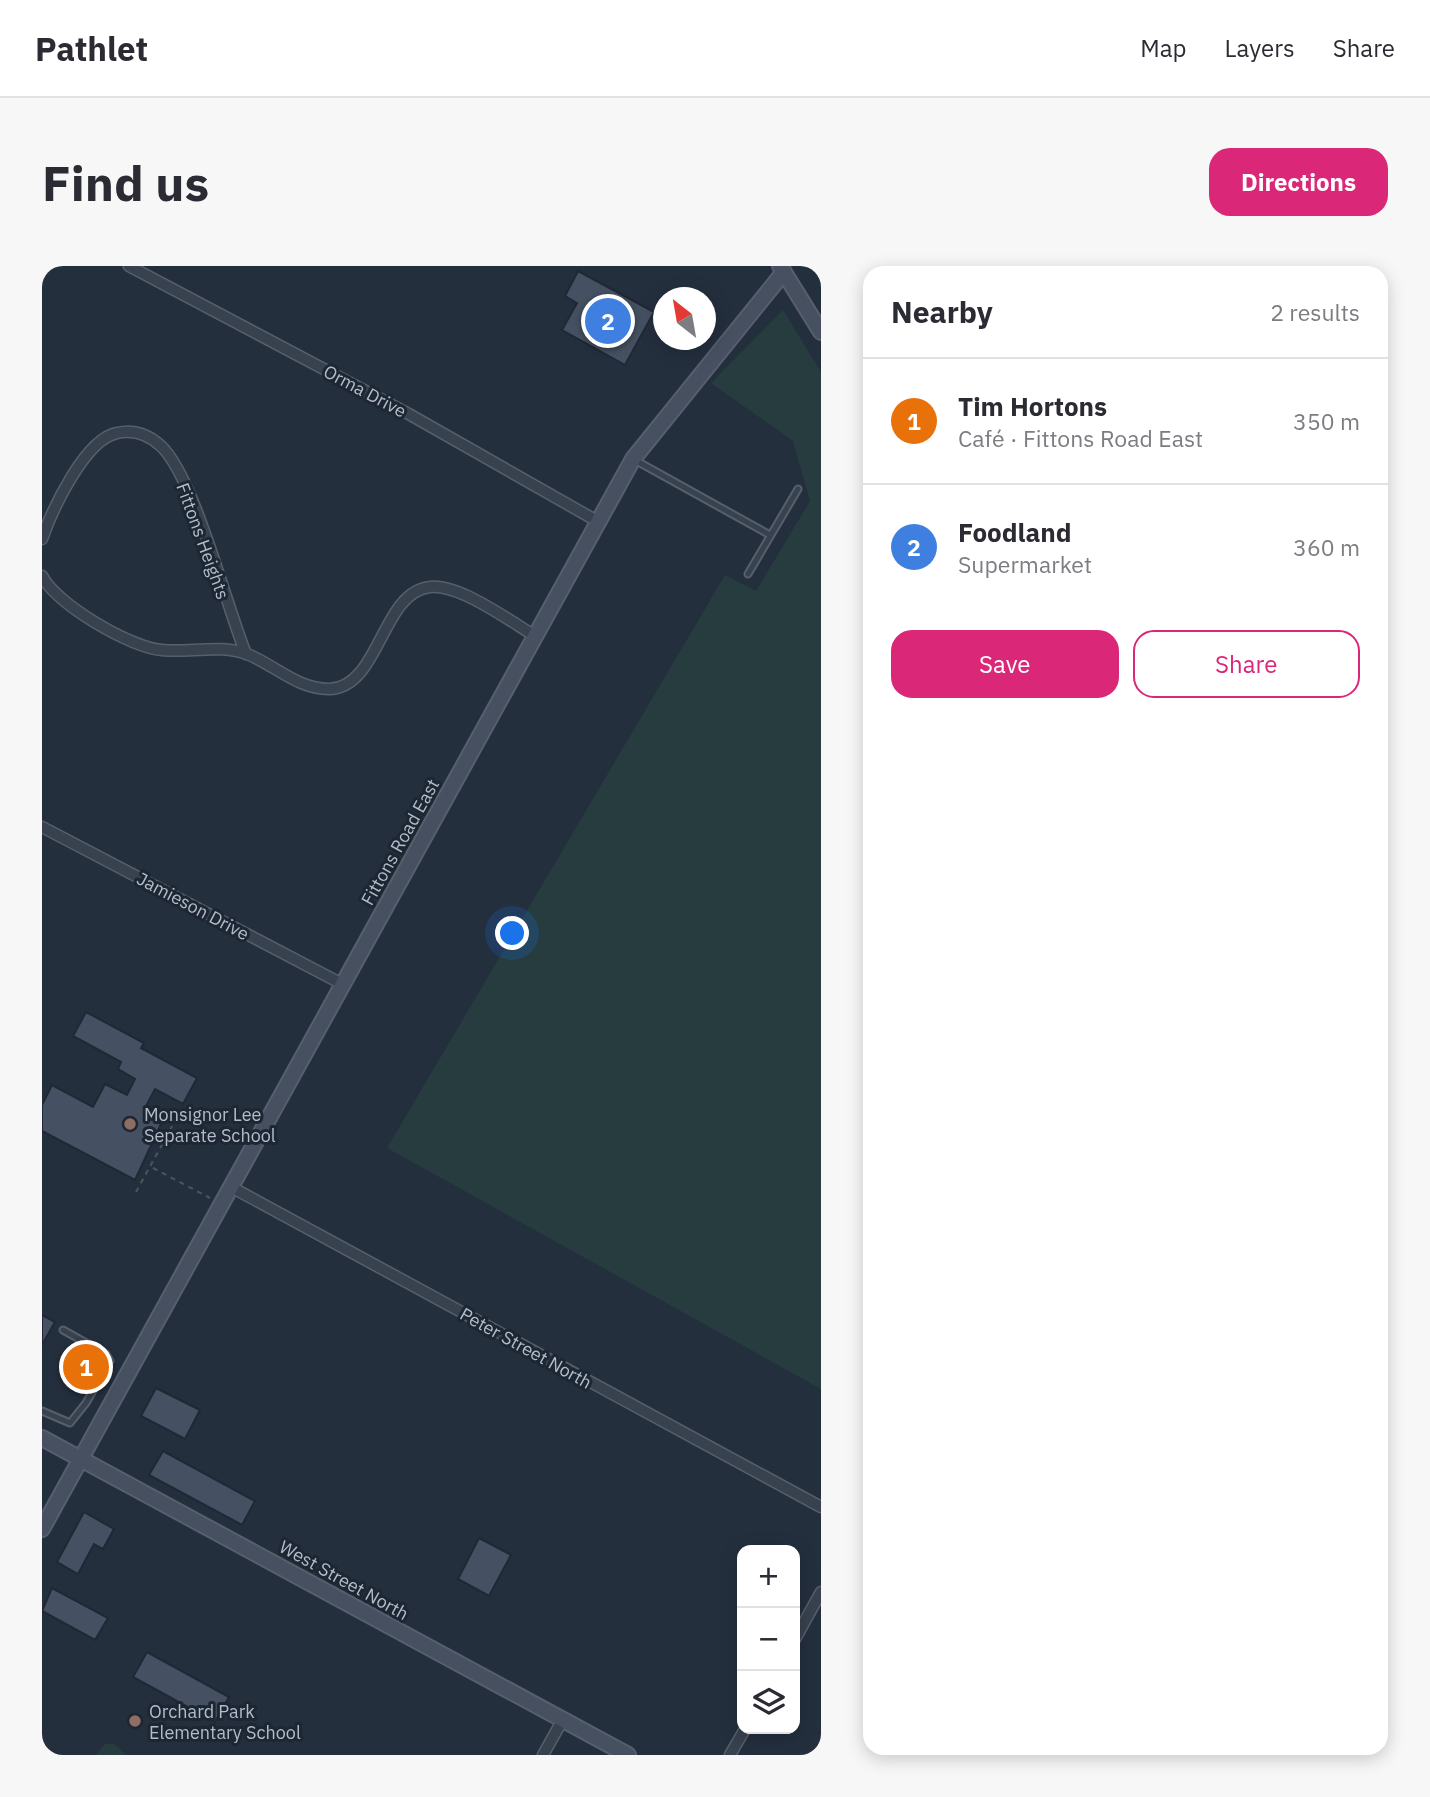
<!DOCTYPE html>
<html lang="en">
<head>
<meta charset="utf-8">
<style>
  :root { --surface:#fff; --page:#f7f7f7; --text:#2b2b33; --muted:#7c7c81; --line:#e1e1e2; --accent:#db2777 }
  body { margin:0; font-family:"IBM Plex Sans",sans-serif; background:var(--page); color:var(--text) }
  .controls { position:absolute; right:21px; bottom:21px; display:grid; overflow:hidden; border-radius:14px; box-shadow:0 4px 18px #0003 }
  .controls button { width:63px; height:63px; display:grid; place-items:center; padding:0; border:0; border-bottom:2px solid var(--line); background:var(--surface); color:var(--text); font:35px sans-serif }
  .compass { position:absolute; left:611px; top:21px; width:63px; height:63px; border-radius:50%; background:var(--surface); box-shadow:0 4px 18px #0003; rotate:329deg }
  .you { position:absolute; left:471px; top:668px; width:24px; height:24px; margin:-18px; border:5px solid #fff; border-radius:50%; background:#1a73e8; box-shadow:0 0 0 10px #1a73e833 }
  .badge { display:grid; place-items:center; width:46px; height:46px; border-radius:50%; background:var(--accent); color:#fff; font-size:23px; font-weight:700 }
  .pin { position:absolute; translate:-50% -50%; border:4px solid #fff; box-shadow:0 2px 7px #0006 }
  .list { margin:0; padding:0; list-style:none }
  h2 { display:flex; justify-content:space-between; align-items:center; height:91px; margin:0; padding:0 28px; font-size:30px }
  h2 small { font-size:23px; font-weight:400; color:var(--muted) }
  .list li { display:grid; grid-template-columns:46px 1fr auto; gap:21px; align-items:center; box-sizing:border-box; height:126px; padding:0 28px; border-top:2px solid var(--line) }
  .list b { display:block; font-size:26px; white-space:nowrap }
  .list p { margin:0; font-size:23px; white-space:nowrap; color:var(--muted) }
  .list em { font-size:23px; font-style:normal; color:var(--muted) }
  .actions { display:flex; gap:14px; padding:21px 28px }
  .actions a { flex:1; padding:16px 0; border:2px solid var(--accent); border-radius:21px; text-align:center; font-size:24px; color:var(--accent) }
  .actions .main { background:var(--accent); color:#fff }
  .icon { flex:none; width:38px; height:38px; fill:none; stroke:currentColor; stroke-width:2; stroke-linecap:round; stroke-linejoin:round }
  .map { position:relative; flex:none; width:779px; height:1489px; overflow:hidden; border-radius:21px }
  header { display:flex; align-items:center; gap:42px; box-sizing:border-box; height:98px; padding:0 35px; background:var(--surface); border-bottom:2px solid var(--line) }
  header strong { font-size:33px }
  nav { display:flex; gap:38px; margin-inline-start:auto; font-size:24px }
  .intro { display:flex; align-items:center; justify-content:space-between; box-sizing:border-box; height:168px; padding:0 42px }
  h1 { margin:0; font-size:49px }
  .button { padding:18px 32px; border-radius:21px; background:var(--accent); color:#fff; font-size:24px; font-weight:700 }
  main { display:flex; gap:42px; padding:0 42px }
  aside { flex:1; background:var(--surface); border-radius:21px; box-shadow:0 4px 18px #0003 }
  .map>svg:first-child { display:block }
</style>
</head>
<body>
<header>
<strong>Pathlet</strong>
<nav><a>Map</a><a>Layers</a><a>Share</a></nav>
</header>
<div class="intro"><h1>Find us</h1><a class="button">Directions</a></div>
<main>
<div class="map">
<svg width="779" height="1489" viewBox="0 0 779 1489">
  <rect width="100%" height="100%" fill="#242f3e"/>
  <!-- green -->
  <path fill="#263c3f" d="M741,44l38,62v1017l-434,-241 338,-573 31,16 54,-90 -17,-60 -82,-58z
    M63,1478h9l12,11h-30z"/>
  <!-- building -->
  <path fill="#455162" stroke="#1f2835" stroke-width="2" d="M536,5l76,41 -29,53 -63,-35 15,-27 -12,-7z
    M44,746l58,31 -3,5 56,30 -14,26 -28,-15 -9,17 13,7 -4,8 6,3 -26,56 -93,-49v-26l10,-20 41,22 12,-23 22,11 8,-16 -17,-10 3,-7 -48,-26z
    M0,1049l13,7 -13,23z
    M38,1080l24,15 -15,25 -24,-13z
    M114,1122l44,22 -15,29 -44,-23z
    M121,1185l92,50 -13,24 -93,-50z
    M42,1246l30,17 -11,20 -9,-5 -16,30 -21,-12z
    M437,1272l32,17 -22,41 -31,-17z
    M10,1322l56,30 -13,22 -53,-29z
    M105,1386l82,45 -14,25 -82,-45z"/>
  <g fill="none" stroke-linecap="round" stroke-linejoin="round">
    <!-- lane casing -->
    <g stroke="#565f6c" stroke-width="9">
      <path id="lane" d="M591,193l137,76
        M706,308l50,-85
        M0,1145l28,12 16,-20 24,-42 -4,-7 -43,-24"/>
    </g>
    <!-- street casing -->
    <g stroke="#565f6c" stroke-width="13">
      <path id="street" d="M87,0l278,147 190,108
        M0,273c10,-29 43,-100 75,-106 17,-4 31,1 44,13 33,31 65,159 85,208
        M0,310c14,28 89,72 120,74 26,3 59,-6 85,4 28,11 50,35 82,35 51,-1 52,-97 101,-102 30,-3 80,34 105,49
        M0,561l302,158
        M191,922l588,319
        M753,1373l26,-47
        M501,1489l19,-34
        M688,1489l15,-26"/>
    </g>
    <!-- secondary casing -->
    <g stroke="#565f6c" stroke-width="18">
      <path id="secondary" d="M738,0l41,66
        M0,1172l586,317
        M0,1263l591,-1070 151,-187"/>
    </g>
    <!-- path -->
    <path stroke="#44595c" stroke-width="2" stroke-dasharray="5 5" stroke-linecap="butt" d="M111,902l57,30
      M94,926l40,-73"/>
    <!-- lane -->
    <use href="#lane" stroke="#38414e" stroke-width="5"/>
    <!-- street -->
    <use href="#street" stroke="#38414e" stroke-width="10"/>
    <!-- secondary -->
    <use href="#secondary" stroke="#465061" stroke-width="14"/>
  </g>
  <!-- markers -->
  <g fill="#8d6e63" stroke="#1d2633" stroke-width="2.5">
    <circle cx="88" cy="858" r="7"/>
    <circle cx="93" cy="1455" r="7"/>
  </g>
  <g text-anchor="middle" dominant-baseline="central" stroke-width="6" stroke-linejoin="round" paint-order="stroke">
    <!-- street labels -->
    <g font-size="18" fill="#b4bcc9" stroke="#1d2633">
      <text transform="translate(323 125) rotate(28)">Orma Drive</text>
      <text transform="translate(161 275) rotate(70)">Fittons Heights</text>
      <text transform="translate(358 576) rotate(-61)">Fittons Road East</text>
      <text transform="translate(151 640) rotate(28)">Jamieson Drive</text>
      <text transform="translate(484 1082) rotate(29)">Peter Street North</text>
      <text transform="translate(302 1314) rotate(29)">West Street North</text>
    </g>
    <!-- poi labels -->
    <g font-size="18" fill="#b4bcc9" stroke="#1d2633" text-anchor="start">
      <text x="102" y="848">Monsignor Lee<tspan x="102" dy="21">Separate School</tspan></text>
      <text x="107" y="1445">Orchard Park<tspan x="107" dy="21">Elementary School</tspan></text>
    </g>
  </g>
</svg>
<div class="controls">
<button>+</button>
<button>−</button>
<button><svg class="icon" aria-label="layers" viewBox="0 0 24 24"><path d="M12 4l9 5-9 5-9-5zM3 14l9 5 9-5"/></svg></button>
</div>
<svg class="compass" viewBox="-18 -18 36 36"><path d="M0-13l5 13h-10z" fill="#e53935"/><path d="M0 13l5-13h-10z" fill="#7c7c81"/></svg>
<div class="you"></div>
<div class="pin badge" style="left:44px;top:1101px;background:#e8710a">1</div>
<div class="pin badge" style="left:566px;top:55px;background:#3f7fe0">2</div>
</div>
<aside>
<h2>Nearby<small>2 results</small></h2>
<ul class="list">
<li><span class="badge" style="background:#e8710a">1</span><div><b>Tim Hortons</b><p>Café · Fittons Road East</p></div><em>350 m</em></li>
<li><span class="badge" style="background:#3f7fe0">2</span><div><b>Foodland</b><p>Supermarket</p></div><em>360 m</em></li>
</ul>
<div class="actions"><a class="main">Save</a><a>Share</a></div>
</aside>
</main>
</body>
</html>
